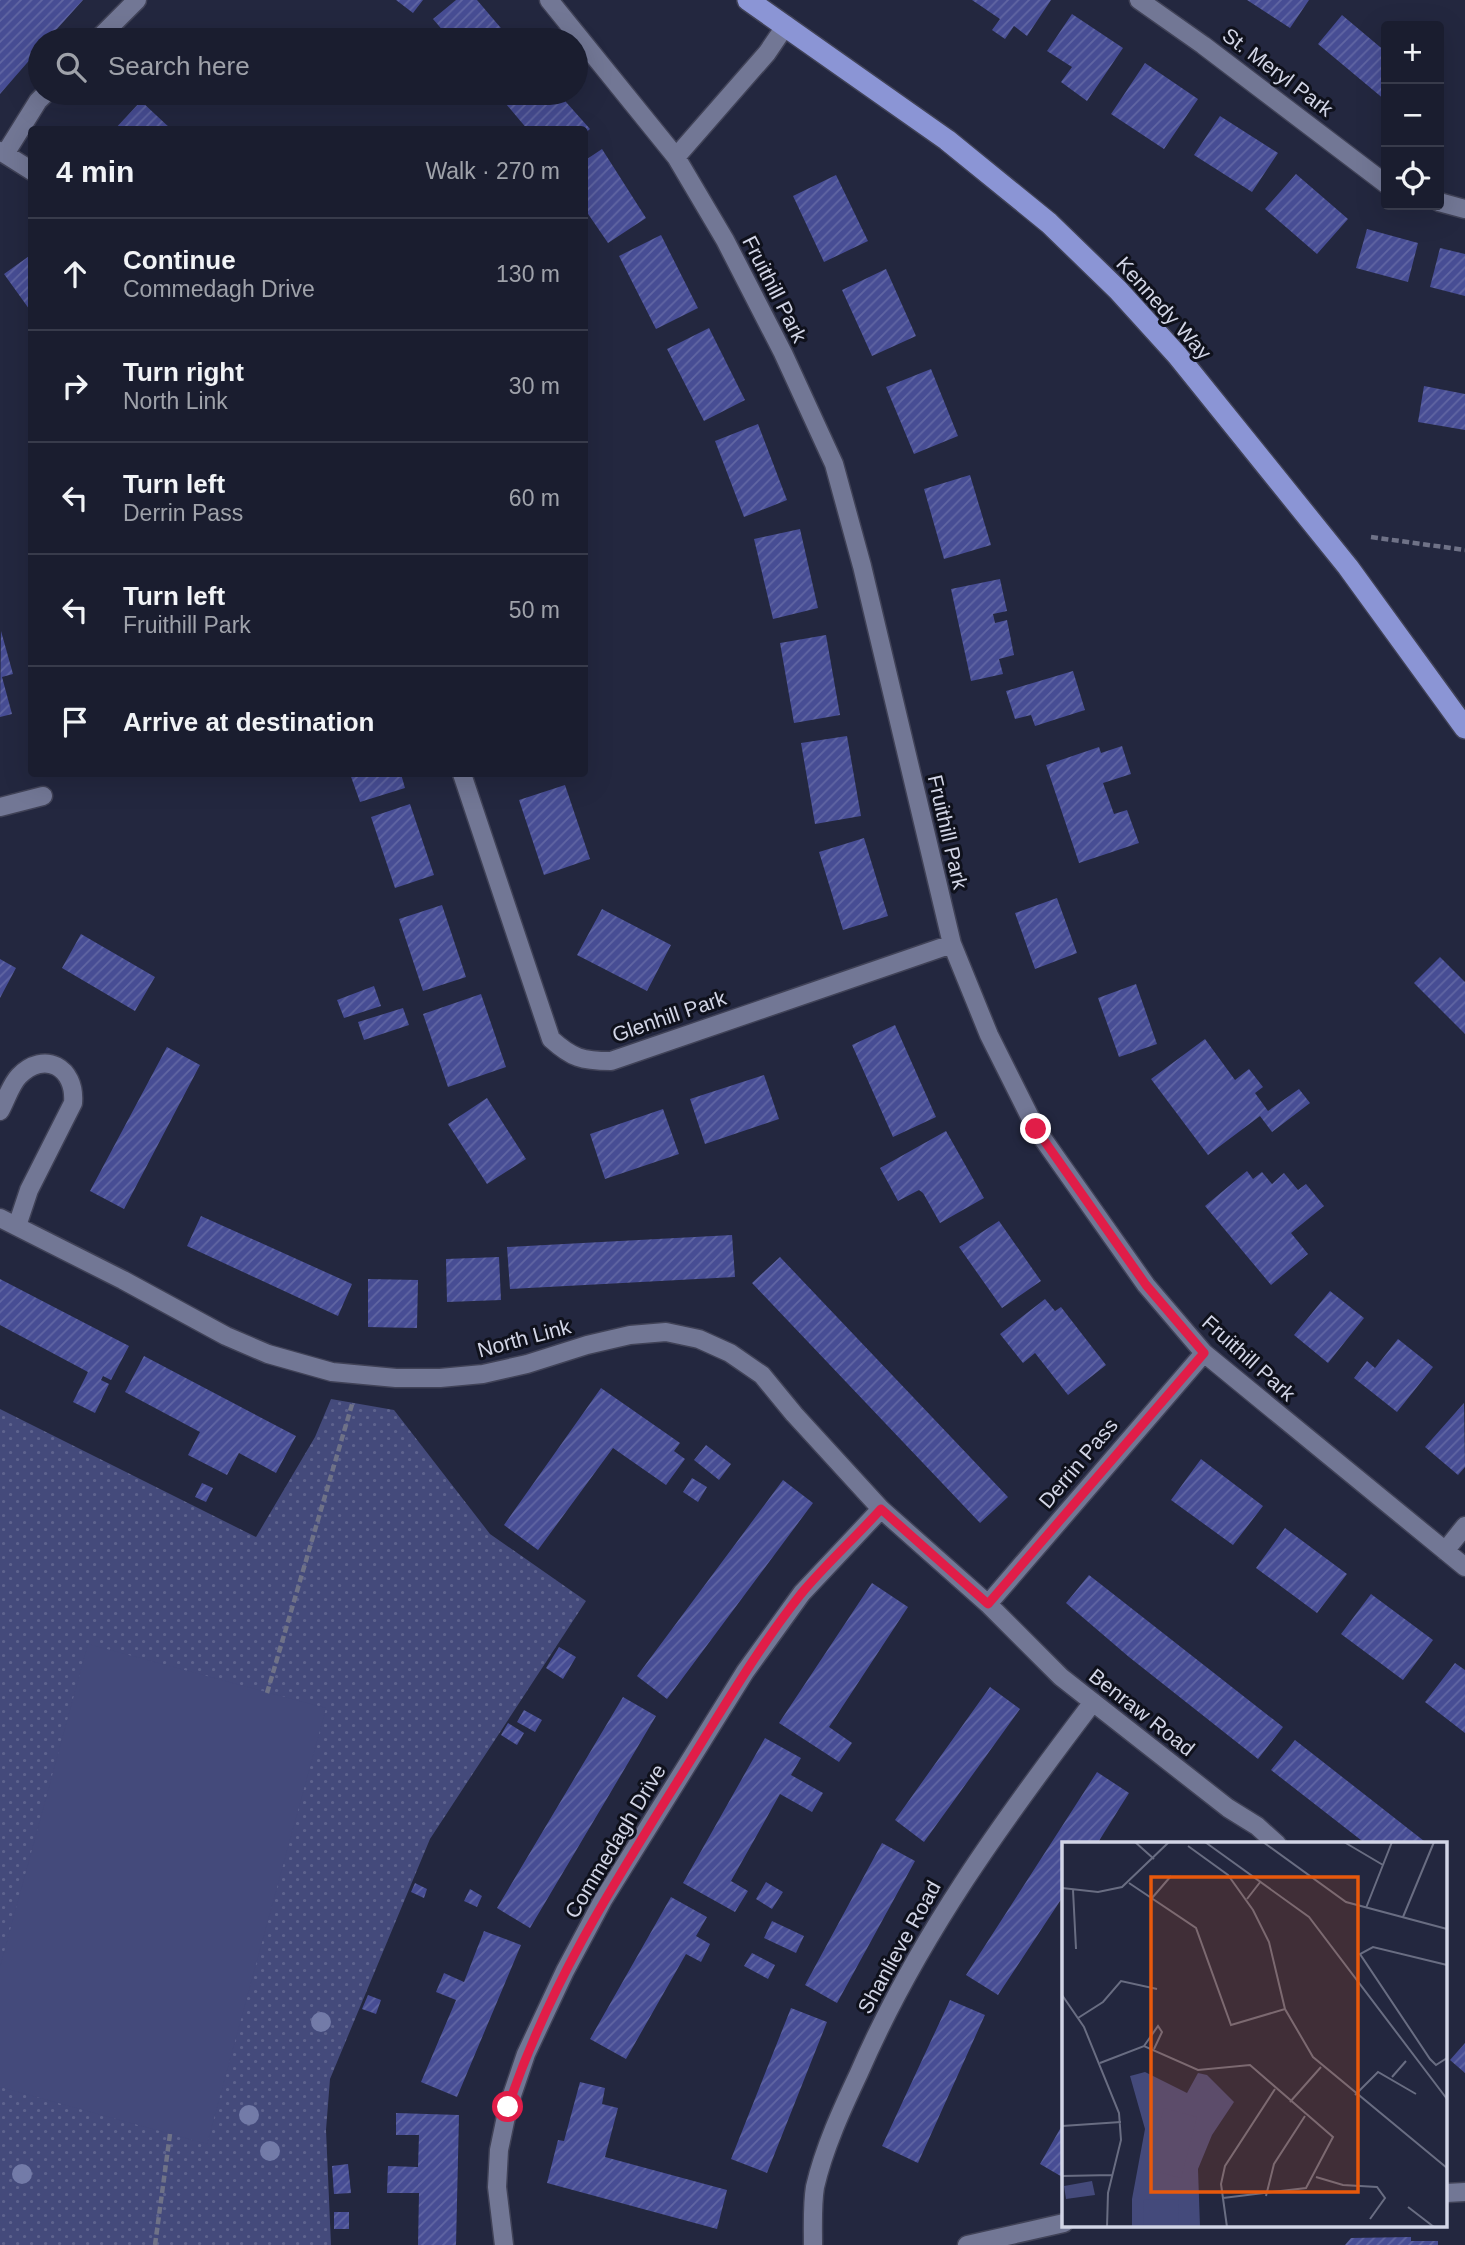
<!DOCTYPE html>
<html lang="en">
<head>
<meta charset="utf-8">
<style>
  :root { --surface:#1a1d2f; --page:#232637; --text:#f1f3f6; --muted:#9fa2aa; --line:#383b4b }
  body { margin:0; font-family:Arial,sans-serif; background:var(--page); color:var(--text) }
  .controls { position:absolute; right:21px; top:21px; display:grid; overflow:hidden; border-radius:7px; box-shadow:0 7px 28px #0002 }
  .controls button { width:63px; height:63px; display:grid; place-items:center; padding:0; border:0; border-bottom:2px solid var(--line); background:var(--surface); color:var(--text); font:35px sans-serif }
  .stop { position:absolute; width:21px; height:21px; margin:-16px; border:5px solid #e11d48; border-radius:50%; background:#fff }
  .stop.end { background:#e11d48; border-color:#fff; box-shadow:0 2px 7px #0008 }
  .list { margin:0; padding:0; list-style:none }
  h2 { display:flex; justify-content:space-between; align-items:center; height:91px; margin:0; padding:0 28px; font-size:30px }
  h2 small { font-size:23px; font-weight:400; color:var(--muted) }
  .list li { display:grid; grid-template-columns:46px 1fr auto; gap:21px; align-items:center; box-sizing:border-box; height:112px; padding:0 28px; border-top:2px solid var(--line) }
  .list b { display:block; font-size:26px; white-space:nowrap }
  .list p { margin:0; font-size:23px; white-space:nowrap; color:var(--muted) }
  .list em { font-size:23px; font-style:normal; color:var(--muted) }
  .icon { flex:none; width:38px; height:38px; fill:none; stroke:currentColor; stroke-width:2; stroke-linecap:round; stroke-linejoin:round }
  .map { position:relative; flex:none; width:1465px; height:2245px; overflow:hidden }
  .search { position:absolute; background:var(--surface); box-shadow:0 7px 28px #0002; left:28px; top:28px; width:560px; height:77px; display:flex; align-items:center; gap:18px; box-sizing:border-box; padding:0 24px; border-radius:38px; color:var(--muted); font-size:26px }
  .panel { position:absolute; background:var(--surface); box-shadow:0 7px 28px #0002; left:28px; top:126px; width:560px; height:651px; border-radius:7px }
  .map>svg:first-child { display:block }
</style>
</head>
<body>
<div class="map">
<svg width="1465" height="2245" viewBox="0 0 1465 2245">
  <defs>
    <pattern id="grass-dots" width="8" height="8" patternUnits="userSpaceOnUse" patternTransform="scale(1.75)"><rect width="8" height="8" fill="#444a7b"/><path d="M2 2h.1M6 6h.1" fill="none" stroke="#5e638e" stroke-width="1.8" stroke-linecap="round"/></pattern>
    <pattern id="building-hatch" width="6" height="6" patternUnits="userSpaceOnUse" patternTransform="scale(1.75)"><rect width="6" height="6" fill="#474d94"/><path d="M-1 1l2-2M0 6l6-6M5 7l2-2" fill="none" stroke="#6166a3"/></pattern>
  </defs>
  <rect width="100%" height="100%" fill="#23273f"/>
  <!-- grass -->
  <path fill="url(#grass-dots)" d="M331,1399l63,11 96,124 96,67 -156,238 -100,240 -4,51 5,115h-331v-836l256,128 59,-100z"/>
  <!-- pitch -->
  <path fill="#444a7b" d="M88,1644l238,64 -119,436 -207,-57v-120z"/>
  <!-- building -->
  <path fill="url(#building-hatch)" d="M0,0h83l-36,40h-7v8l-40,46z
    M396,0h27l-10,13z
    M456,0h21l34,40h-60l-18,-21z
    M972,0h79l-24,36 -13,-10 -9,13 -13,-9 8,-11z
    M1247,0h62l-19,28z
    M1072,14l51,34 -36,53 -26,-19 11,-15 -25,-16z
    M1342,15l44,37 -1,48 -67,-56z
    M1145,63l53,36 -34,50 -53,-35z
    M508,93h50l32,36 -6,5v-4h-56l-27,-32z
    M141,101l31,29h-58z
    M1220,116l58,37 -26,39 -58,-37z
    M602,149l44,69 -38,25 -24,-35v-47z
    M1296,174l52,45 -31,35 -52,-45z
    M836,175l32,66 -44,21 -31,-66z
    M1367,229l51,14 -10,39 -52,-14z
    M661,235l37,73 -42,21 -37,-73z
    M1440,248l25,6v42l-35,-9z
    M32,254v59l-28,-39z
    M886,269l30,67 -44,20 -30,-66z
    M709,328l36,72 -41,21 -37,-72z
    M931,369l27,67 -44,18 -28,-67z
    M1424,386l41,8v36l-47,-8z
    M758,424l29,76 -43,17 -29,-76z
    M970,475l21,70 -47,14 -20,-70z
    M800,529l18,79 -45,11 -19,-80z
    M1000,579l7,32 -14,3 2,9 12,-3 7,35 -15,4 4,15 -32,7 -20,-92z
    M1,631l12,43 -11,3 10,37 -12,3z
    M826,635l14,80 -46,8 -14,-80z
    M1073,671l12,39 -50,16 -4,-11 -16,4 -9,-28z
    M847,736l14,80 -46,8 -14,-81z
    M1122,746l9,28 -28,9 11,31 13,-4 12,33 -60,20 -33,-98 53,-18 2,6z
    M350,774h51l4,14 -45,14z
    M565,785l25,74 -46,16 -25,-75z
    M410,804l24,71 -39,13 -24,-71z
    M864,838l24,78 -45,14 -24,-78z
    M1057,898l20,55 -42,16 -20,-56z
    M442,905l24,72 -43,14 -24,-72z
    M602,909l69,36 -24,46 -70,-36z
    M81,934l74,43 -20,34 -73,-43z
    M1440,957l25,25v52l-51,-51z
    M0,959l16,9 -16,30z
    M1136,984l21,60 -38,13 -21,-59z
    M374,986l7,20 -37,12 -7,-18z
    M481,994l25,73 -58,20 -25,-73z
    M403,1008l6,17 -45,15 -6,-18z
    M895,1025l41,92 -43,20 -41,-92z
    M1205,1039l30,41 14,-11 14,18 -8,6 13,18 31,-22 11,14 -38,29 -12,-16 -52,39 -57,-76z
    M167,1047l33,18 -76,144 -34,-18z
    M764,1075l15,44 -74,25 -15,-45z
    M487,1098l39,61 -39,25 -39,-60z
    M663,1109l16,45 -74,25 -15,-45z
    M946,1131l38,67 -44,25 -17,-30 -4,-3 -21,11 -18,-33z
    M1247,1171l6,8 9,-7 10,12 12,-11 14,17 8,-6 18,22 -33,27 17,21 -37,31 -66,-79z
    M201,1216l151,68 -14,32 -151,-70z
    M999,1221l42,60 -39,27 -43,-61z
    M732,1235l3,42 -225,12 -3,-42z
    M499,1257l2,43 -54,2 -1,-43z
    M780,1257l228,240 -28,26 -228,-240z
    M0,1279l129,67 -18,34 -8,-4 -2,4 8,4 -14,29 -22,-11 15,-30 -88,-47z
    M368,1279l50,1 -1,48 -49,-1z
    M1330,1291l34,27 -36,45 -34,-28z
    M1045,1299l10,12 6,-4 45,58 -38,30 -33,-42 -12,10 -23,-29z
    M1398,1339l35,28 -36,45 -43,-34 13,-17 8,7z
    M144,1356l152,80 -20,37 -37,-20 -12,22 -39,-20 12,-23 -75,-40z
    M601,1388l79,55 -6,8 11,8 -19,26 -53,-37 -75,102 -34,-25z
    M1464,1403l1,64 -7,8 -33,-28z
    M706,1445l25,19 -12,16 -25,-20z
    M1201,1459l62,47 -30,39 -62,-45z
    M692,1478l15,9 -9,15 -15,-10z
    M783,1480l30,23 -146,196 -30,-23z
    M202,1483l11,5 -7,14 -11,-5z
    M1285,1528l62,46 -30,39 -61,-45z
    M1089,1575l194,152 -25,32 -129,-102 -63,-54z
    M872,1583l36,24 -79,120 23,16 -13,19 -60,-39z
    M1371,1594l62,46 -30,40 -62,-46z
    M559,1647l17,10 -13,22 -17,-11z
    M1455,1663l10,7v63l-40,-31z
    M990,1687l30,22 -96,133 -29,-22z
    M623,1697l33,19 -126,212 -33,-20z
    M524,1710l18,10 -7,12 -18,-10z
    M508,1723l16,10 -7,12 -16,-10z
    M765,1738l36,20 -10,17 32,18 -11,19 -32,-18 -49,87 17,10 -13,21 -52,-29z
    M1295,1740l129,101 -3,3h-55l-95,-74z
    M1097,1772l32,21 -32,51h-33v51l-66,100 -32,-20z
    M882,1843l33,18 -78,142 -32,-18z
    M766,1882l17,10 -11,17 -16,-10z
    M415,1883l12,6 -3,9 -13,-6z
    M470,1889l12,7 -5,11 -13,-6z
    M671,1897l36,20 -11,19 14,8 -9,18 -15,-8 -60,105 -36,-20z
    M772,1921l32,15 -8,17 -32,-15z
    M484,1931l37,14 -64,152 -36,-15 35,-82 -20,-8 8,-19 20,9z
    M752,1953l23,12 -7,14 -24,-13z
    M368,1995l13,5 -5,14 -14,-5z
    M950,2000l35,15 -67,148 -36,-17z
    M791,2008l36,14 -60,151 -36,-14z
    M1465,2043v30l-15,-13z
    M580,2082l25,6 -3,16 16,4 -13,49 122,33 -10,39 -170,-46 11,-43 6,1z
    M396,2113l63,2 -3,130h-38l1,-52h-32l1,-27 30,1 1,-32h-23z
    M1064,2122v56l-24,-14z
    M348,2164l3,29 -17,1 -2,-28z
    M334,2212h15v17h-15z
    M1411,2237v4h27v4h-93l6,-7z"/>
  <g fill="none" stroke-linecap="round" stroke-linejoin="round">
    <!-- street casing -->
    <g stroke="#404257" stroke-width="21">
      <path id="street" d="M549,0l127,157 49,83 58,113 51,111 28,102 90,378 37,91 47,94 110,156 58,68 261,214
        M1139,0l64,45 183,139
        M97,40l40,-40
        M0,151l32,20
        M5,154l33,-53 8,-8
        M676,157l91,-104 19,-28
        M1439,202l26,7
        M462,774l89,265c21,19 31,22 60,22l341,-117
        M0,807l43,-11
        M0,1111c6,-11 11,-27 19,-35 25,-26 57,-9 54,27l-44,87 -12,36
        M0,1218l123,62 103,56 42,18 64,18 64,6h44l43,-4 44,-10 60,-19 43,-10 36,-3 33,7 31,14 32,22 32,39 87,95 107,95 73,73 167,131 29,18 20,18
        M1445,1551l20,-25
        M988,1604l216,-251
        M1446,2193l19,-1
        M504,2245l-7,-58 2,-37 9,-43 18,-53 39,-83 38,-71 142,-228 57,-79 79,-84
        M813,2245c0,-19 -1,-40 2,-58 9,-39 27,-78 44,-114 59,-136 145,-254 234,-371
        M967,2245l97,-22"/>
    </g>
    <!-- highway casing -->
    <g stroke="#404257" stroke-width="24">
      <path id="highway" d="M748,0l199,140 102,83 69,67 59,65 171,212 117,161"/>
    </g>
    <!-- path -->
    <path stroke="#6f7287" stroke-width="4.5" stroke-dasharray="7 3.5" stroke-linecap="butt" d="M1371,537l94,13
      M267,1693l86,-292
      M155,2245l15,-111"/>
    <!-- street -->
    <use href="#street" stroke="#727795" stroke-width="18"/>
    <!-- highway -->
    <use href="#highway" stroke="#8b95d5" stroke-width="21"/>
  </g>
  <!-- trees -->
  <g fill="#737ba8">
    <circle cx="321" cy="2022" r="10"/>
    <circle cx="249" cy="2115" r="10"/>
    <circle cx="270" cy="2151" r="10"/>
    <circle cx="22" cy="2174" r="10"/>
  </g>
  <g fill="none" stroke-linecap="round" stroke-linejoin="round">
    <!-- route -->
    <path stroke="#e11d48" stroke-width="9" d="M508,2107c40,-120 104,-221 171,-328 39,-62 76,-127 122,-185 25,-30 54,-56 80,-85l107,95 216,-251 -58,-68 -110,-156"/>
  </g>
  <g text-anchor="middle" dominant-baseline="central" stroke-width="6" stroke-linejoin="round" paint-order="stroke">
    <!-- street labels -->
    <g font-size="21" fill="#d2d5e6" stroke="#0f111c">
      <text transform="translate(1278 72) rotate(37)">St. Meryl Park</text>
      <text transform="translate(775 289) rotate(63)">Fruithill Park</text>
      <text transform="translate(1164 308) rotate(48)">Kennedy Way</text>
      <text transform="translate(948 832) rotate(77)">Fruithill Park</text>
      <text transform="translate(669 1016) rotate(-19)">Glenhill Park</text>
      <text transform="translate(524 1338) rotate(-15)">North Link</text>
      <text transform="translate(1249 1358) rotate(42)">Fruithill Park</text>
      <text transform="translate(1078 1463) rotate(-50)">Derrin Pass</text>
      <text transform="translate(1142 1712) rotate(38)">Benraw Road</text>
      <text transform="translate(615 1841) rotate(-59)">Commedagh Drive</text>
      <text transform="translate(899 1947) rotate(-61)">Shanlieve Road</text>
    </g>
  </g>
  <!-- overview -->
  <g transform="translate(1062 1842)">
    <rect width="385" height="385" fill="#23273f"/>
    <path d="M83,230l42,21 11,-20 9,2 27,27 -22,33 -14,34 2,58h-68v-28l13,-70 -15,-53z" fill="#444a7b"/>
    <path d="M102,266l33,9 -16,61 -34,-9zM30,339l3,14 -29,4 -2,-13zM116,357l1,28h-35l-1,-27z" fill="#444a7b"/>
    <path fill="none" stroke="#696d82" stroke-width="2" d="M73,0l19,17M143,0l104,75 138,182M201,0l83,60 101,27M282,0l39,23M126,4l40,29 25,35 16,32 16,67 28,48 134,111M67,41l67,45 35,97 54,-16M0,46l36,4 24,-5 47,-45M11,48l3,59M90,56l19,-22M185,57l14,-18M304,66l26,-66M341,75l31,-75M385,123l-74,-18 -13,7 70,105 6,6 11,-7M0,153l22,32 35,86 2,27 -13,53 -1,34M16,176l25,-16 18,-21 36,8M82,204l14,-20 4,6 -8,17M38,221l44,-17 54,24 52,-5 83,72 -27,51 -83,10M330,235l14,-16M293,253l23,-23 38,22M228,260l31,-35M0,284l59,-4M0,334l50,-1M254,335l27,8 34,2 8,11 -15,21M204,354l8,-32 31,-48M346,365l26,20M165,385l-6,-43 4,-18 50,-77"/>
    <path fill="#e8590c" fill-opacity="0.15" stroke="#e8590c" stroke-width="3.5" d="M89,35h207v315h-207z"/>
    <rect width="385" height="385" fill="none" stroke="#d2d5e6" stroke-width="3.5"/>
  </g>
</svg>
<div class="controls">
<button>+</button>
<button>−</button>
<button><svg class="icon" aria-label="locate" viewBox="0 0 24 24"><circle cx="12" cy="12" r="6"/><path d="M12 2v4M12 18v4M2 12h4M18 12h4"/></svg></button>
</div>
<div class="stop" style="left:508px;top:2107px"></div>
<div class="stop end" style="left:1036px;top:1129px"></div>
<div class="search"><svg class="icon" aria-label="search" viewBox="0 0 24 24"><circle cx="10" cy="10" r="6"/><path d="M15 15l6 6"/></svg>Search here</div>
<section class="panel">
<h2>4 min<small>Walk · 270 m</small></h2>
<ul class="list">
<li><svg class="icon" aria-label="ahead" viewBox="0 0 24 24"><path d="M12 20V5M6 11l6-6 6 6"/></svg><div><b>Continue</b><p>Commedagh Drive</p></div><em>130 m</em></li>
<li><svg class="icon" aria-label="right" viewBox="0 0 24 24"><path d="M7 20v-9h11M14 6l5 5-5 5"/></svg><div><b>Turn right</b><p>North Link</p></div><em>30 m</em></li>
<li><svg class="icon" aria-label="left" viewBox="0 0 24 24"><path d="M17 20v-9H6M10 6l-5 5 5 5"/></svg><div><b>Turn left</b><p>Derrin Pass</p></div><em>60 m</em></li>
<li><svg class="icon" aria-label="left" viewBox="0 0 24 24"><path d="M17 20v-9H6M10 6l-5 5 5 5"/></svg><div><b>Turn left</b><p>Fruithill Park</p></div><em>50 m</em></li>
<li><svg class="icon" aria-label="arrive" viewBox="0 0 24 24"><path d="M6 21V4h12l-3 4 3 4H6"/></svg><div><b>Arrive at destination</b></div></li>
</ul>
</section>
</div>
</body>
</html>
